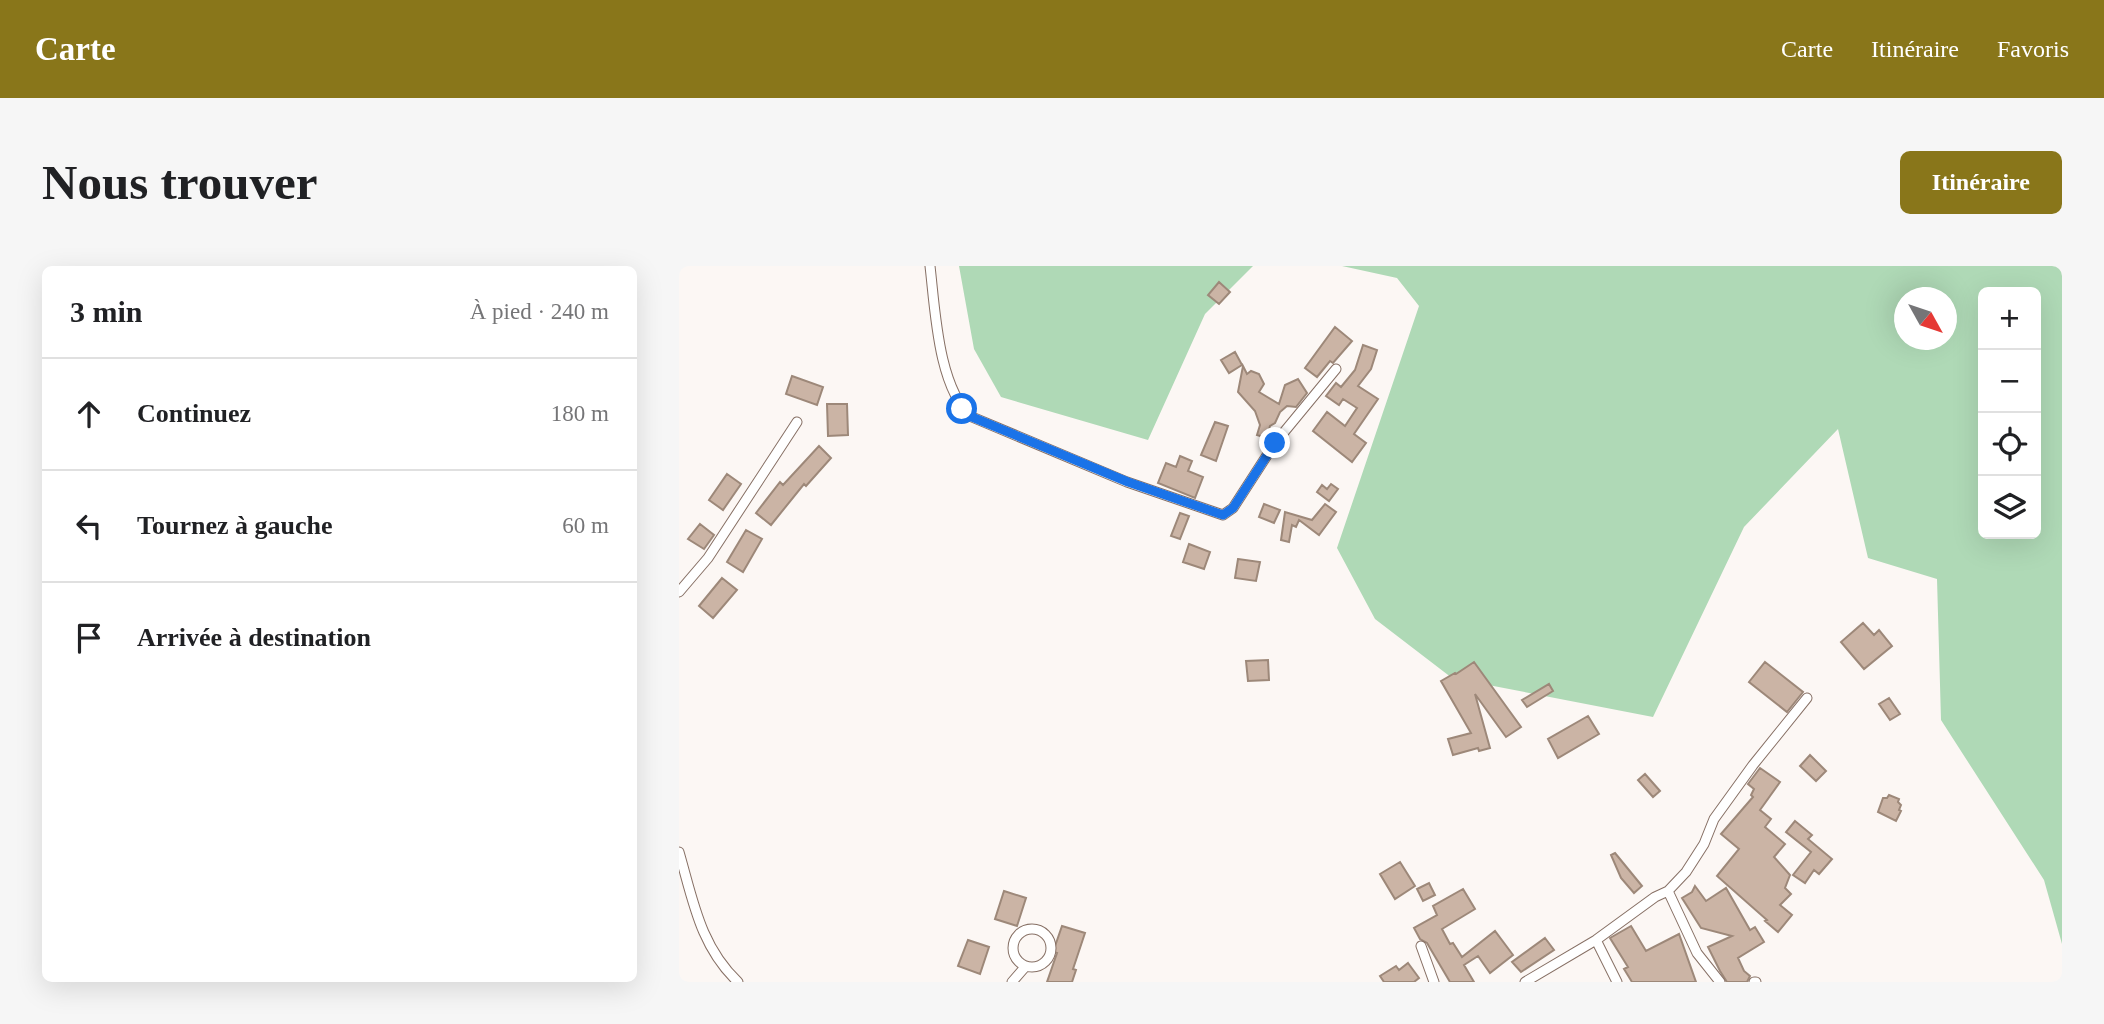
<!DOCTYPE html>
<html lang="fr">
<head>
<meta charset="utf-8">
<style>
  :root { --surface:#fff; --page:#f6f6f6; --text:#202124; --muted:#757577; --line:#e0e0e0; --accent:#89761a }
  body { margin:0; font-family:Georgia,serif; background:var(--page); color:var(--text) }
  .controls { position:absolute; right:21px; top:21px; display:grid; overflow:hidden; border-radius:10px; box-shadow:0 7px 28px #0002 }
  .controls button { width:63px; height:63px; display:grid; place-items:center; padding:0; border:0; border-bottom:2px solid var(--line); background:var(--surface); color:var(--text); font:35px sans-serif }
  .compass { position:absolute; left:1215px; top:21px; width:63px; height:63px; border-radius:50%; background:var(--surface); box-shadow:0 7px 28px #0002; rotate:130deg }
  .stop { position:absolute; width:21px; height:21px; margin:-16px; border:5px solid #1a73e8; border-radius:50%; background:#fff }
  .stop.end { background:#1a73e8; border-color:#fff; box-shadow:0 2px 7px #0008 }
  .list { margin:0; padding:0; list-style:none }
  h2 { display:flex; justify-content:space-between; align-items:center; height:91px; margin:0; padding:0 28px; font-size:30px }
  h2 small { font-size:23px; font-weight:400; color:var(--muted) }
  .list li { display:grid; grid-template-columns:46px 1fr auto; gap:21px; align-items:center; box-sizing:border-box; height:112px; padding:0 28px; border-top:2px solid var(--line) }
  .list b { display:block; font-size:26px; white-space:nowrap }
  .list em { font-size:23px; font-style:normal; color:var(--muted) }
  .icon { flex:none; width:38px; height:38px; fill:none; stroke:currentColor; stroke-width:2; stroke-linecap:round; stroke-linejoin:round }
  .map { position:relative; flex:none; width:1383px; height:716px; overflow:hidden; border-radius:10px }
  header { display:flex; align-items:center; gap:42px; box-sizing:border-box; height:98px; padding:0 35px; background:var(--accent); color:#fff }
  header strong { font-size:33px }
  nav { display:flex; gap:38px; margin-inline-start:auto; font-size:24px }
  .intro { display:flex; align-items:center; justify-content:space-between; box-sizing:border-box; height:168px; padding:0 42px }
  h1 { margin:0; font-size:49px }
  .button { padding:18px 32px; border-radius:10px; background:var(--accent); color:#fff; font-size:24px; font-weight:700 }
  main { display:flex; gap:42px; padding:0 42px }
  aside { flex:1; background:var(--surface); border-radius:10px; box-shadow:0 7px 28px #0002 }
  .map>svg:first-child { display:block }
</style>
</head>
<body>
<header>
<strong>Carte</strong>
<nav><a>Carte</a><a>Itinéraire</a><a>Favoris</a></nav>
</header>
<div class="intro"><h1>Nous trouver</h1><a class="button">Itinéraire</a></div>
<main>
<aside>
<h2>3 min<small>À pied · 240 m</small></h2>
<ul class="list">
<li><svg class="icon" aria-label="ahead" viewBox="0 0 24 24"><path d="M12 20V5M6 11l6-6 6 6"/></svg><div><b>Continuez</b></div><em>180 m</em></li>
<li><svg class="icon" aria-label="left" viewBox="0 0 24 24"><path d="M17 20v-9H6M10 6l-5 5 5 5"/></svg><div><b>Tournez à gauche</b></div><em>60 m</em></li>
<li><svg class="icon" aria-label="arrive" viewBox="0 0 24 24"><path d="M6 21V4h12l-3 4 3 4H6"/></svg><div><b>Arrivée à destination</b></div></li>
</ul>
</aside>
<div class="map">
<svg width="1383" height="716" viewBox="0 0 1383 716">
  <rect width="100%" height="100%" fill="#fcf7f4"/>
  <!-- green -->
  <path fill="#afd9b6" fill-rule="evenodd" d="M280,0h294l-48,48 -57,126 -147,-43 -27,-48z
    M663,0h720v678l-18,-64 -103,-160 -4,-141 -69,-21 -30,-129 -94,98 -91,190 -201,-39 -77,-59 -38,-71 82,-242 -22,-28zM1304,26h53v242h-53zM1226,32h42v42h-42z"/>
  <!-- building -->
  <path fill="#cbb4a5" stroke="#9d8879" stroke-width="2" d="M540,16l11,10 -11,12 -11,-9z
    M656,61l17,14 -19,22 -3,-2 -13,16 -12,-9z
    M684,79l14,5 -6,19 -13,17 20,13 -24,35 12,9 -14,19 -39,-31 14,-19 18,14 12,-18 -14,-9 -4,6 -13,-9 10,-13 5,4 14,-17z
    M556,86l7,13 -13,8 -8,-13z
    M564,100l4,8 4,-3 8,3 5,10 -5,8 20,12 6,-19 13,-6 9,14 -11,14 -9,-1 -7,6 -5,11 -5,3 -3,12 -10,-3 3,-10 -5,-14 -17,-19z
    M113,110l31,11 -6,18 -31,-11z
    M148,138h20l1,31 -20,1z
    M536,156l13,4 -12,35 -15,-6z
    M140,180l12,12 -25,28 -2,-2 -33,41 -15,-12 24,-31 3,3z
    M501,190l12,5 -4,10 15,6 -8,21 -37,-15 8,-20 10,4z
    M48,208l14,10 -18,26 -14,-10z
    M652,218l7,5 -9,12 -12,-9 5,-7 5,4z
    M585,238l16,6 -6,13 -15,-6z
    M646,238l11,8 -17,23 -20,-15 -3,7 -4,-2 -3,17 -8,-2 4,-28 27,8z
    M501,247l9,3 -9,23 -9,-3z
    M21,258l14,11 -10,14 -16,-10z
    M67,264l16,9 -19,33 -16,-10z
    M510,278l21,8 -6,17 -21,-7z
    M559,293l22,3 -4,19 -21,-3z
    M43,312l15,12 -24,28 -14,-12z
    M1184,357l11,12 5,-5 13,16 -28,23 -23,-27z
    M589,394l1,20 -21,1 -2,-20z
    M795,396l47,65 -15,10 -31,-43 15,54 -11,3 -1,-3 -25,7 -5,-16 23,-6 -30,-52 14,-8 1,1z
    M1086,396l38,30 -16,20 -38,-30z
    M870,418l4,7 -26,16 -5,-7z
    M1210,432l11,16 -10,6 -11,-16z
    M909,450l11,18 -41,24 -10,-19z
    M1131,489l16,16 -10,10 -16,-15z
    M1081,502l20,14 -20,28 11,9 -6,8 20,17 -11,13 16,18 -5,13 6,6 -11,11 12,10 -14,17 -13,-11 2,-1 -50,-44 22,-27 -18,-15 32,-37 -2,-2 3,-6 -6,-5z
    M966,508l15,17 -7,6 -15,-17z
    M1210,529l10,4 -1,3 3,3 -2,5 2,1 -5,10 -18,-9 5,-14h4z
    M1116,555l17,14 -4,4 24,20 -13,15 -5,-4 -9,13 -12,-8 18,-23 -25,-20z
    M936,587l27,33 -8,7 -13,-15 -10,-23z
    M721,596l15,24 -20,13 -15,-25z
    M750,617l6,12 -12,6 -6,-12z
    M1016,620l11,15 20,-13 24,42 5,-3 9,15 -26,16 6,13 6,5 -3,6h-20l-7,-11 -12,-24 24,-11 -31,-8 -19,-30 10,-6z
    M784,623l12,20 -33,20 8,15 3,-1 9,14 33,-26 18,24 -23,18 -12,-17 -14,9 10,17h-24l-23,-39 -7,-4 -6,-11 23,-13 -4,-9z
    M325,625l22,7 -9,28 -22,-7z
    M383,660l23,7 -12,36 3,1 -4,12h-25l10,-29 -4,-1z
    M952,660l15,25 33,-17 17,48h-64l-8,-13 4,-2 -18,-29z
    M866,672l9,12 -33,22 -9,-10z
    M289,674l21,7 -9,27 -22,-8z
    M729,697l11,15 -5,4h-30l-4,-6 16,-10 3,4z"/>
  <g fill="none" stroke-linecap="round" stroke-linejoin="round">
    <!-- street casing -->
    <g stroke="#877065" stroke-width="11">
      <path id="street" d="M251,0c5,42 8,123 42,151l155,65 96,33 10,-7 42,-65 61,-74
        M0,326l29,-34 89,-136
        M0,586c14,48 21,94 59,130
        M989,625l29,62 23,29
        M334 682a19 19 0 1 1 38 0a19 19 0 1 1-38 0Z
        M917,674l21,42
        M742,680l13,36
        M333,716l14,-16
        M846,716l71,-42 59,-43 13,-6 18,-19 18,-28 10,-25 39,-54 54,-67
        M1075,716h2"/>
    </g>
    <!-- street -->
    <use href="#street" stroke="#fff" stroke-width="9"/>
  </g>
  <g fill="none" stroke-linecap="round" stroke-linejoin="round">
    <!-- route -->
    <path stroke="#1a73e8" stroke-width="9" d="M283,143l10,8 156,65 95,33 10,-7 42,-65"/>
  </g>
</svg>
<div class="controls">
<button>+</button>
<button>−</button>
<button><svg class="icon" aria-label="locate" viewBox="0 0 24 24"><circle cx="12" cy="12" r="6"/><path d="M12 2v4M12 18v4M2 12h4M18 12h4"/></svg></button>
<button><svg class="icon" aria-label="layers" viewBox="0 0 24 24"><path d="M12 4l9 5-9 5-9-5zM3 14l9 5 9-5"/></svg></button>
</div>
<svg class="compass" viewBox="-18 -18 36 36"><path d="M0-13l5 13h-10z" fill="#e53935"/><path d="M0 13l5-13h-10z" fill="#757577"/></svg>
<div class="stop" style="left:283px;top:143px"></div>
<div class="stop end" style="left:596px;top:177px"></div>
</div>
</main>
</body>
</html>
